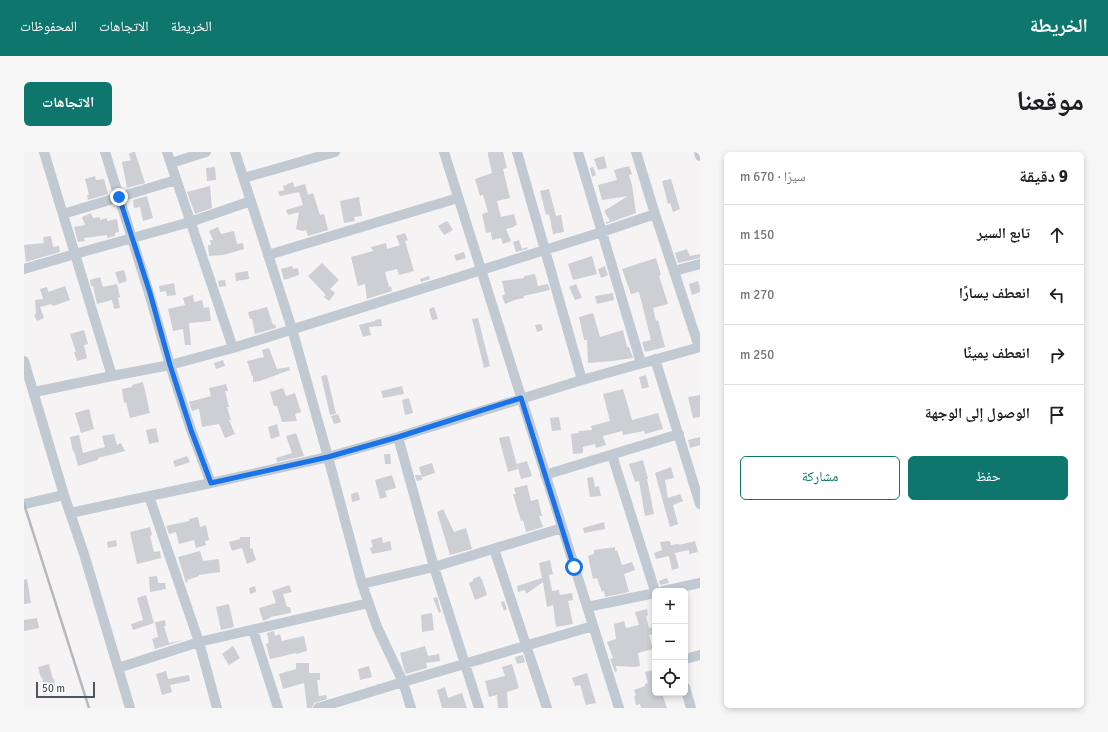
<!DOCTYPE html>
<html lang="ar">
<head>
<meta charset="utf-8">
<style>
  :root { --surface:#fff; --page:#f6f6f6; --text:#202124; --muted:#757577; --line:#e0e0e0; --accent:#0f766e }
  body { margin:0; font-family:Signika,"Noto Naskh Arabic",sans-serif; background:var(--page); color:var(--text); direction:rtl }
  .controls { position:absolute; right:12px; bottom:12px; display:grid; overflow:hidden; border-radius:6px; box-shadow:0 2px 6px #0003 }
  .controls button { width:36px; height:36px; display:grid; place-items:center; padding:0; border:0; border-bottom:1px solid var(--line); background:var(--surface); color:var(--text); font:20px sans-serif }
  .scale { position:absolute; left:12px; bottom:10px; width:59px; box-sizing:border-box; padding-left:4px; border:2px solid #4a5661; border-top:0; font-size:11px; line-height:14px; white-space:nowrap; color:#4a5661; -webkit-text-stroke:3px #fff; paint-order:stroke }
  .stop { position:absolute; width:12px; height:12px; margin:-9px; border:3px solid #1a73e8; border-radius:50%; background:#fff }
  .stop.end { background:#1a73e8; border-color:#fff; box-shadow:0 1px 4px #0008 }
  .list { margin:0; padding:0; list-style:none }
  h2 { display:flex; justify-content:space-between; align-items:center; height:52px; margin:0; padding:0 16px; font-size:17px }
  h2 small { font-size:13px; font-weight:400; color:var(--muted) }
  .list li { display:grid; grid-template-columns:26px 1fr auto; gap:12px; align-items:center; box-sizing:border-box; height:60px; padding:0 16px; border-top:1px solid var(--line) }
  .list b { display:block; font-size:15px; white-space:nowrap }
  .list em { font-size:13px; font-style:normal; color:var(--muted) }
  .actions { display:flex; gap:8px; padding:12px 16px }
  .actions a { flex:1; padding:9px 0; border:1px solid var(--accent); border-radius:6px; text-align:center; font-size:14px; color:var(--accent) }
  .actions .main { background:var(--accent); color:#fff }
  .icon { flex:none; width:22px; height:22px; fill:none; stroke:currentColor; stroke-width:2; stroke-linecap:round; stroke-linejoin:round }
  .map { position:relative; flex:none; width:676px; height:556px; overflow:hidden; direction:ltr; border-radius:6px }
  header { display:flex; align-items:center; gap:24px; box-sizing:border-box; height:56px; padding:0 20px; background:var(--accent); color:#fff }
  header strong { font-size:19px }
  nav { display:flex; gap:22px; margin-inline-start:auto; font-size:14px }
  .intro { display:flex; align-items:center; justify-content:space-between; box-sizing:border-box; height:96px; padding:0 24px }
  h1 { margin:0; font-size:28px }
  .button { padding:10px 18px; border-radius:6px; background:var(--accent); color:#fff; font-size:14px; font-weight:700 }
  main { display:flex; gap:24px; padding:0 24px }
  aside { flex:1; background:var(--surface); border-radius:6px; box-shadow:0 2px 6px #0003 }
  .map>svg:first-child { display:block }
</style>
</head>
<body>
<header>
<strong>الخريطة</strong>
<nav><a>الخريطة</a><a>الاتجاهات</a><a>المحفوظات</a></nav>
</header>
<div class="intro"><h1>موقعنا</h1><a class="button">الاتجاهات</a></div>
<main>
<aside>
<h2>9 دقيقة<small>سيرًا · 670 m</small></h2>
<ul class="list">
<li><svg class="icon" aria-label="ahead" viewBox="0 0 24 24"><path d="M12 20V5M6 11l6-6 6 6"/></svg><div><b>تابع السير</b></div><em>150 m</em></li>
<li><svg class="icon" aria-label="left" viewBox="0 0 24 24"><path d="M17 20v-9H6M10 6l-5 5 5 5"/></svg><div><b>انعطف يسارًا</b></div><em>270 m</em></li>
<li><svg class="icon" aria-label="right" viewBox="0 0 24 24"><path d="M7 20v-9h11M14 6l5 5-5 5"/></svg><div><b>انعطف يمينًا</b></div><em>250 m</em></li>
<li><svg class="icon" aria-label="arrive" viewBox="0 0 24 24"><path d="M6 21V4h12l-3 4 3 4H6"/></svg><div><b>الوصول إلى الوجهة</b></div></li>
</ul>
<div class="actions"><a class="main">حفظ</a><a>مشاركة</a></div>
</aside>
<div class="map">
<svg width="676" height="556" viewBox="0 0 676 556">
  <rect width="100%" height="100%" fill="#f5f3f3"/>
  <!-- building -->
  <path fill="#cdcfd5" d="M109,0h2l10,31 -18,5 -5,-26 9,-2 -2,-6z
    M464,0h15l4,16 -4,1 7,29 -13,3 4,16 13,-3 3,11 -3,1v1l-8,2 5,12 -8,3 -2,-6 -9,2 -1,-8 -5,1 -4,-19 6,-2 -5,-17 -3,1 -5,-17 17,-6 -4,-18z
    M580,4l3,12 -9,2 -4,-11z
    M605,14l3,8 -3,1 3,10 4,28 -30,11v-2l4,-1 -6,-10 24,-15 -26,4 -4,-15 19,-5 -3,-10z
    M191,15l1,13 -9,1 -1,-13z
    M569,15l3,8 -4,2 -2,-9z
    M71,24l1,4 8,-1 4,15 -20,6 -1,-5h2l-4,-16z
    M647,27l9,30 -7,3 -3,-9 -2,1 -6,-23z
    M269,30l1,5 11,-3 3,11 5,-2 7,22 4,-1 4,16 -20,6 -2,-6 -4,1 -6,-2 3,-17 -11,3 -2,-5 17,-5 -4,-13 -19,4 -2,-4 6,-2 -1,-4 4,-1v-1z
    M186,34l2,22 -17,6 -8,-22z
    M525,37l7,27 5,-1 3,17 -11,2 -4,-20 -3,1 -6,-24z
    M123,44l6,22 -10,3 -3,-14 -6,1 -1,-8z
    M335,45l3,19 -8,1 1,4 -11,2 -4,-22z
    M67,61l2,5 7,-1v3l7,-2v3l10,-2 2,13 -4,1v3l-8,2v-3l-23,3 1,3 -7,1 -4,-15 11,-2 -3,-8z
    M423,69l6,9 -9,5 -6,-9z
    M194,75l3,7 13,-3 3,13 6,-1 1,6 -21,6 -14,1 -1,-11h3l-1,-5h3l-4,-9z
    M381,81l3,7 -3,1 9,30 -15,4 -2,-6 -12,3 4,15 2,-1 1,5 -25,8 -2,-15 -7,2 -7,-29 22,-6 -2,-4 15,-4 1,6 13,-4 -4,-9z
    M27,84l2,11 6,-1 1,6 -34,10 -2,-17 20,-2 -1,-6z
    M495,88l3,9 5,-2 1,2 -12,3 -3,-10z
    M663,97l3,7 10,-2v4l-22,5 -3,-10z
    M440,100l2,6 -10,3 -2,-6z
    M568,104l5,18 -24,6 -5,-16z
    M632,106l5,17 -2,1 9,28 -15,4 3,13 2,-1 7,27 -20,5 -3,-10 9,-2 -12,-48 -8,2 -9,-25z
    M298,111l17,17 -9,9 5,4 -6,8 -5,-4 2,-2 -18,-19z
    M268,114l1,3 5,-1 1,7 -15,5 -3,-11z
    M581,114l3,9 -7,3 -3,-9z
    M100,118l3,11 -8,3 -4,-12z
    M224,119l1,8 -13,2 -1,-8z
    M511,122l3,12 10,-2 2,6 -27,6 1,2 -6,1 -13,5 -3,-8 3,-2 -3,-13 22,-3v-2z
    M405,124l1,3 -9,3 -1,-3z
    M76,125l3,10 14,-3 3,13 -2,1 2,10 -6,1 -2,-9 -15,4 -4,-18h-2l-1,-6z
    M201,128l1,6 -7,1 -1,-6z
    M674,129l2,7v4l-8,3 -3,-11z
    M150,131l2,12 -9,1 -1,-5 -6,1 -1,-6z
    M552,132l6,14 -7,2 -6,-13z
    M41,134l5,14 -17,6 -2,-2 -11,3 4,11 -7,3 -3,-6 2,-1 -1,-14 8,-1 -3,-10 7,-2 1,5z
    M589,141l1,7 -17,4 -2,-8z
    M169,143l1,7 8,-2 2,8 5,-1 2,14 -22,2 2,22h-6l-2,-16 -10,2 -5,-22 17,-4 -2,-7z
    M243,155l6,18 2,-1 1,4 -21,6 -3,-15h-2l-2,-7z
    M410,155l4,12 -6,1 -3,-11z
    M569,161l7,24 23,-7 4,17h2l4,11 -21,3 -24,2 -1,-23h-3l-5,-23z
    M454,166l12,48 -6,2 -12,-49z
    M357,167l1,7 -13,1 2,8 -8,2 -4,-12 16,-4v-1z
    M517,172l2,6 -6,2 -2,-7z
    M60,178l4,14 -4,1 3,13 -10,3 -3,-9h2l-6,-18z
    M245,196l8,21 12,-2 1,3 -30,11 -7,1v-6h-1l-5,-15 17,-4 -2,-7z
    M199,208l2,6 -9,3 -2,-6z
    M303,223l9,39 -6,1 -9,-39z
    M622,223l3,12 -7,2 -3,-12z
    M119,230l7,31 -20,5 -4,-16 -2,1 -2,-14 10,-2v-2z
    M202,232l2,7h-3l4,16h-2l4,13h-2l6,14 -10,4 -6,-14 -17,3 -3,-18 -7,2 -3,-9 22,-6 -2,-8z
    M378,234l2,8 -21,4 -2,-7z
    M259,236l3,8 9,-3 6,19 -6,2 2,7 -15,1 -5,-16h-3l-4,-14z
    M599,237l9,31 26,-7 5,16 -18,5 -1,-3 -21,4 -1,-4 -19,5 3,9 -10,3 -1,-4 -12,3v6l-10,1 -2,-20 8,-1v-2l13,-1 -1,-4 19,-5 -7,-27z
    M676,243v22l-7,1 -5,-21z
    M385,246l4,15 -8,2 -3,-15z
    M65,257l5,20 -13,4 -6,-20z
    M314,262l3,8 -7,2 -3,-8z
    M535,265l2,13 -9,1 -2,-13z
    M253,272l3,12 -9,3 -3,-12z
    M132,276l3,14 -10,2 -3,-14z
    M272,281l8,23 -27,6 -1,-4 16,-5 -6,-17z
    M90,282l3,11 4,-2 4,8 -27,7v2l-20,6 -4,-15 -1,1 -3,-15 9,-2 4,18 22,-6 -3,-11z
    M485,284l9,33 -10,3 -9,-34z
    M676,285v8l-10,3 -2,-8z
    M360,302h6l1,10h-6z
    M163,304l3,6 -15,5 -2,-6z
    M619,308l5,19h-1l7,35 -9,2 -6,-35 -4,1 -6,-18z
    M503,309l5,15 -11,3 -4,-15z
    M408,311l3,10 -13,4 -3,-10z
    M647,315l3,11 -9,2 3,18 12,-4 3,7 -10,4 5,19 -8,3 -15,-54z
    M368,323l4,13 -11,3 2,6 -7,2 -5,-19z
    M391,323h6l1,5 -5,1z
    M569,325l2,10 4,-1 2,10 -11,1 -3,-19z
    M503,333l4,16 7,-2 4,17h-3l4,11 -17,5 -3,-12 -2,1 -8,-27h3l-2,-6z
    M334,340l2,8 -8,2 -1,-8z
    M419,357l11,23 12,-4 6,21 -22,6 -13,-43z
    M174,365l2,10 6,-2 3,15 -4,1 1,4 -10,3 -2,-8 -15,4 -3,-12 -7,2 -3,-8 23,-5v-2z
    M580,370l1,7 -21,4 -1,-5z
    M126,375l2,8 -2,1 4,16 6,-1 1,7 -24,6 -7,-32z
    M216,385h10v12l2,-1 4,12 -9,4 -5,-16 -10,3 -3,-9 11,-3z
    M358,385l1,6 7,-2 2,9 -20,4 -2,-6 3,-1 -2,-7z
    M92,388l1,6 -9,2 -1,-6z
    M646,389l1,4 8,-1v1l16,-4 3,11 -9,2v-4l-14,3 4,15 -7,2 -3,-14 -13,3 -2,-6 8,-3 -2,-8z
    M591,395v4l2,-1 5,15 10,-3 3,8 -11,4 5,18 -24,5 -1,-6 -2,1 -5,-14 -4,1 -5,-23 6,-2v-4z
    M176,399l3,10 16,-2 1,13 -21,3v1l-12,4 1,2 -2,1 -8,-26z
    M526,408l3,14 -4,1 3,16 7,-1 1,5 12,-2 1,7 -5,1 5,23 -17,3 -3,-22 -6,2 -4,-25 -17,12 -1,-4 -7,2 -1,-6 25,-8 -3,-15z
    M133,424l1,7h7l1,6 -16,3 -1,-15z
    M456,424l1,3h1l5,16 -12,5 -6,-17 4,-2v-2z
    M643,426l2,5 -9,2 -1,-4z
    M3,427l4,24 -7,1v-24z
    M265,433l3,7 -9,2 4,13h3l1,6 -21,4v1l-7,3 -4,-13 17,-5 -4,-12z
    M231,434l1,6 -6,2 -1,-6z
    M122,443l8,28 -21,7 -2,-6 12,-4 -6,-22z
    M413,445l4,15 -2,1 -6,-15z
    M480,449l3,8 -3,2 -3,-9z
    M205,452l5,23 -13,3 -5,-23z
    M623,457l1,6 -2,1 3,12 4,-1 1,7 -5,1 4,14 -15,4 2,13 -5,1 -19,-1 1,5 -2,1 -5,-13 3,-1 -6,-16 9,-3 -2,-15 10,-3 2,7 13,-3 -4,-13z
    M408,461l2,17 -12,2 -1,-17z
    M13,466l2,10 -15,3v-11z
    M141,468l1,6h-2l5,17 15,-3 -29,9 -3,-10 6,-2 -3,-15z
    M250,479l1,5 5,-2 2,7 22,-5 3,15 -11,3v-1l-26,6 -4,-15 3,-1 -2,-10z
    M209,494l7,12 -11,7 -7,-11z
    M401,494l3,10 11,-2 1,7 -14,2 1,5 -21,6 -2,-5 -4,-16z
    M499,503l2,7 -8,2 -2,-7z
    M272,511h13v10h11v7h-3l2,16 7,-1 1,4 -13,4 -2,5h-5l-3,-25 -21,6 -4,-15 17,-5z
    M25,512l4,15h1l2,11 -11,2 -3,-15 -1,1 -3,-11z
    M488,512l7,24 -12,4 1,16h-10l-1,-13 -8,2 -4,-16 20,-5 -3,-9z
    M345,514l3,11 -12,3 -2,-11z
    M629,518l2,5v18h7l5,15h-26l-1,-4 -4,1 -2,-9 2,-1 -2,-5 11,-4v-2l3,-1 -3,-11z
    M142,519l2,8 21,-4 1,6 -20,4 2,7 -10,3 -6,-21z
    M563,521l9,30 -10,2 -6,-20 -5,1 -3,-8z
    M421,535l3,11 14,-5 5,15h-25l-5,-18z"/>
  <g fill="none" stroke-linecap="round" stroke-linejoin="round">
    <!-- minor -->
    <path stroke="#c1cad2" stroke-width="10" d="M20,0l68,224
      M81,0l44,141 21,72 21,65 20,53
      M143,0l66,196
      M211,0l57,177 36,128 34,127 15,43 26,55 8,26
      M420,0l175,556
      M493,0l65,228
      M554,0l63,211
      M612,0l19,62 44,133
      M675,0l1,4
      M147,11l35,-11
      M220,26l91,-26
      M39,62l113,-34
      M244,103l190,-57
      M0,117l51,-15 115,-32 61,-21
      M650,119l26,-7
      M631,207l45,145
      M0,209l40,134 20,59 46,154
      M10,240l78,-16 58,-11 63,-17 369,-116 53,-18
      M374,285l36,130 45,141
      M588,303l43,136
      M521,323l134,-41
      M125,344l50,146 18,66
      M0,352l40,-9
      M46,361l141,-30 117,-26 70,-20 184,-57 118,-33
      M470,397l53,159
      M338,432l72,-17 128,-39
      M639,439l37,-8
      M563,455l68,-14
      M229,478l25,78
      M661,507l15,-4
      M94,516l81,-26 170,-39
      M661,535l6,21
      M294,556l85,-26 190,-56"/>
    <!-- rail -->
    <path stroke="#b5b8bd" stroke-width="2.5" d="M0,352l65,204"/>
  </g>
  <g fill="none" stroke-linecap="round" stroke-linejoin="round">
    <!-- route -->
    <path stroke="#1a73e8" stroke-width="5" d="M95,45l31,96 20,72 21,65 20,53 117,-26 70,-20 123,-39 53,169"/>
  </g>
</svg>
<div class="controls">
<button>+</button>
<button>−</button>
<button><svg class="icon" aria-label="locate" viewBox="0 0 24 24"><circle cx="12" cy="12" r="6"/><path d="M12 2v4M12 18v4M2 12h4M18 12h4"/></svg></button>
</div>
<div class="scale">50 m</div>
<div class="stop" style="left:550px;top:415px"></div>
<div class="stop end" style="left:95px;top:45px"></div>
</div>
</main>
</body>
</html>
